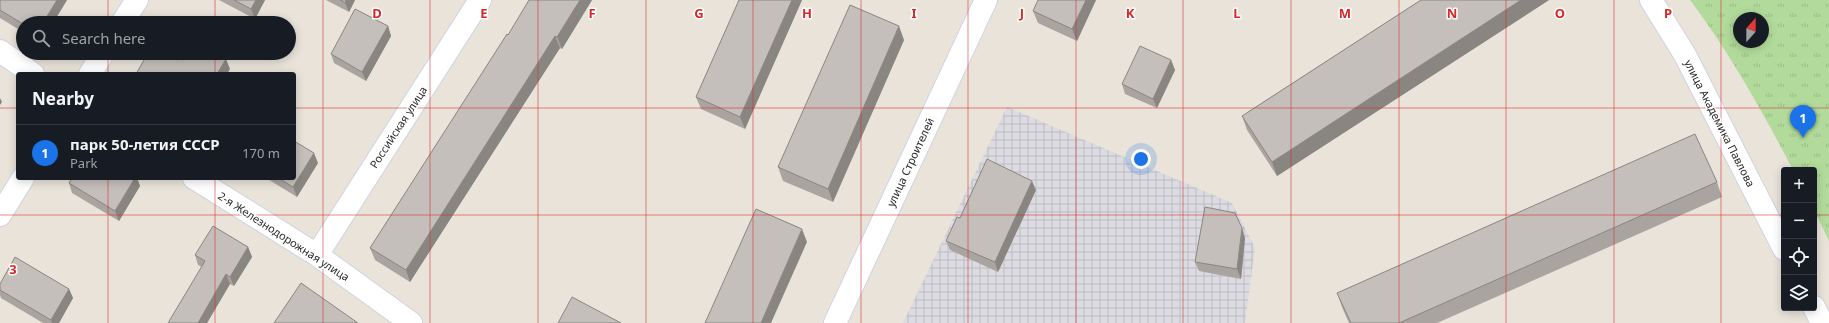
<!DOCTYPE html>
<html lang="en">
<head>
<meta charset="utf-8">
<style>
  :root { --surface:#171b24; --page:#20242c; --text:#f1f3f6; --muted:#9ea1a6; --line:#363941; --accent:#1a73e8 }
  body { margin:0; font-family:"Noto Sans",sans-serif; background:var(--page); color:var(--text) }
  .controls { position:absolute; right:12px; bottom:12px; display:grid; overflow:hidden; border-radius:4px; box-shadow:0 2px 10px #0003 }
  .controls button { width:36px; height:36px; display:grid; place-items:center; padding:0; border:0; border-bottom:1px solid var(--line); background:var(--surface); color:var(--text); font:20px sans-serif }
  .compass { position:absolute; left:1733px; top:12px; width:36px; height:36px; border-radius:50%; background:var(--surface); box-shadow:0 2px 10px #0003; rotate:21deg }
  .you { position:absolute; left:1141px; top:159px; width:14px; height:14px; margin:-10px; border:3px solid #fff; border-radius:50%; background:#1a73e8; box-shadow:0 0 0 6px #1a73e833 }
  .badge { display:grid; place-items:center; width:26px; height:26px; border-radius:50%; background:var(--accent); color:#fff; font-size:13px; font-weight:700 }
  .pin { position:absolute; translate:-50% -33px; filter:drop-shadow(0 1px 2px #0008) }
  .pin::after { content:''; position:absolute; top:21px; width:14px; height:12px; background:inherit; clip-path:polygon(0 0,100% 0,50% 100%) }
  .list { margin:0; padding:0; list-style:none }
  h2 { display:flex; justify-content:space-between; align-items:center; height:52px; margin:0; padding:0 16px; font-size:17px }
  h2 small { font-size:13px; font-weight:400; color:var(--muted) }
  .list li { display:grid; grid-template-columns:26px 1fr auto; gap:12px; align-items:center; box-sizing:border-box; height:56px; padding:0 16px; border-top:1px solid var(--line) }
  .list b { display:block; font-size:15px; white-space:nowrap }
  .list p { margin:0; font-size:13px; white-space:nowrap; color:var(--muted) }
  .list em { font-size:13px; font-style:normal; color:var(--muted) }
  .icon { flex:none; width:22px; height:22px; fill:none; stroke:currentColor; stroke-width:2; stroke-linecap:round; stroke-linejoin:round }
  .map { position:relative; flex:none; width:1829px; height:323px; overflow:hidden }
  .search { position:absolute; background:var(--surface); box-shadow:0 2px 10px #0003; left:16px; top:16px; width:280px; height:44px; display:flex; align-items:center; gap:10px; box-sizing:border-box; padding:0 14px; border-radius:22px; color:var(--muted); font-size:15px }
  .panel { position:absolute; background:var(--surface); box-shadow:0 2px 10px #0003; left:16px; top:72px; width:280px; height:108px; border-radius:4px }
  .map>svg:first-child { display:block }
</style>
</head>
<body>
<div class="map">
<svg width="1829" height="323" viewBox="0 0 1829 323">
  <defs>
    <pattern id="industrial-grid" width="8" height="8" patternUnits="userSpaceOnUse"><rect width="8" height="8" fill="#dddbe2"/><path d="M0 4h8M4 0v8" fill="none" stroke="#bebcc2"/></pattern>
    <pattern id="park-tufts" width="24" height="20" patternUnits="userSpaceOnUse"><rect width="24" height="20" fill="#b2db9b"/><path d="M3 7l-1-3M5 7V3M7 7l1-3M15 17l-1-3M17 17v-4M19 17l1-3" fill="none" stroke="#99bc86"/></pattern>
  </defs>
  <rect width="100%" height="100%" fill="#e9e3da"/>
  <!-- industrial -->
  <path fill="url(#industrial-grid)" d="M1007,107l225,96 23,45 -10,75h-342z"/>
  <!-- park -->
  <path fill="url(#park-tufts)" fill-rule="evenodd" d="M1690,0h139v241l-15,-31v-40h-21c-31,-59 -63,-117 -103,-170zM1739,18h24v24h-24z"/>
  <g fill="none" stroke-linecap="round" stroke-linejoin="round">
    <!-- street casing -->
    <g stroke="#d0d3e0" stroke-width="24">
      <path id="street" d="M1651,0l34,55 99,194
        M122,23l15,-23
        M0,51l33,23
        M90,74l13,-21
        M194,178l123,77 94,68
        M0,215l23,-37
        M317,255l163,-255
        M1814,307l8,16
        M835,323l151,-323"/>
    </g>
    <!-- street -->
    <use href="#street" stroke="#fff" stroke-width="22"/>
  </g>
  <!-- wall -->
  <path fill="#a9a4a0" d="M0,0h67l-14,23h-30v9l-23,-14z
    M219,0h46l-10,19z
    M326,0h29l-6,12z
    M592,0l-30,49 -2,-1 -150,234 -35,-22 -5,-12 138,-213z
    M739,0h63l-57,129 -44,-20 -5,-12z
    M1096,0l-19,41 -39,-18 -5,-12z
    M1421,0h128l-272,176 -30,-46 -5,-14z
    M388,26l3,10 -25,45 -32,-18 -3,-9z
    M904,40l-71,162 -50,-21 -5,-14z
    M1171,60l4,10 -18,38 -32,-14 -3,-10z
    M318,163l-21,34 -31,-19h28z
    M72,178h65l3,8 -21,35 -47,-28 -3,-10z
    M1717,182l5,15 -285,126h-88l-7,-16 -5,-14z
    M1036,190l-38,82 -48,-22 -4,-9 14,-23z
    M1245,238l-4,41 -42,-8 -4,-9z
    M248,247l4,10 -18,29 -4,-2 -23,39h-39l34,-56 -4,-2 -3,-10z
    M0,284l69,5 4,9 -14,25h-16l-42,-25 -1,-3z"/>
  <!-- shaded-wall -->
  <path fill="#898682" d="M57,0h10l-14,23h-10z
    M256,0h9l-10,19 -4,-10z
    M346,0h9l-6,12 -4,-9z
    M580,0h12l-30,49 -5,-12z
    M792,0h10l-57,129 -5,-12z
    M1086,0h10l-19,41 -5,-12z
    M1521,0h28l-272,176 -5,-14z
    M388,26l3,10 -25,45 -4,-9z
    M899,26l5,14 -71,162 -5,-13z
    M555,36l5,12 -150,234 -4,-12z
    M226,59l4,10 -3,5h-10z
    M1171,60l4,10 -18,38 -4,-9z
    M0,98l2,4 -2,3z
    M314,153l4,10 -21,34 -4,-10z
    M135,178h2l3,8 -21,35 -4,-10z
    M1032,181l4,9 -38,82 -3,-10z
    M1242,228l3,10 -4,41 -4,-10z
    M802,229l5,13 -36,81h-10z
    M248,247l4,10 -18,29 -4,-9z
    M226,274l4,10 -23,39h-9z
    M69,289l4,9 -14,25h-7l-1,-3z"/>
  <!-- building -->
  <path fill="#c4bfba" stroke="#898682" d="M0,0h57l-14,23h-20v1l-23,-14z
    M234,0h22l-5,9z
    M340,0h6l-1,3z
    M529,0h51l-23,37 -2,-1 -149,234 -36,-22 137,-214 1,1z
    M739,0h53l-52,117 -44,-20z
    M1038,0h48l-14,29 -39,-18z
    M1421,0h100l-249,162 -30,-46z
    M850,5l49,21 -71,163 -50,-22z
    M355,9l33,17 -26,46 -31,-18z
    M1140,46l31,14 -18,39 -31,-15z
    M148,53h16l13,7 4,-7h34l11,6 -9,15h-81z
    M1695,134l22,48 -318,141h-48l-14,-30z
    M294,141l20,12 -21,34 -15,-9h16z
    M987,159l45,22 -37,81 -49,-21 11,-24 3,1z
    M72,178h63l-20,33 -46,-28z
    M1205,207l30,6 7,15 -5,41 -42,-7z
    M756,209l46,20 -41,94h-56z
    M213,226l35,21 -18,30 -4,-3 -28,49h-30l37,-62 -10,-6z
    M15,257l54,32 -18,31 -51,-30v-6z
    M301,283l57,40h-84z
    M572,297l49,26h-63z"/>
  <!-- grid -->
  <path fill="none" stroke="#d62828" stroke-width="1" stroke-opacity="0.55" d="M108,0v23M215,0v23M323,0v323M430,0v323M538,0v323M646,0v323M753,0v323M861,0v323M968,0v323M1076,0v323M1183,0v323M1291,0v323M1399,0v323M1506,0v323M1614,0v323M1721,0v323M108,53v21M215,53v21M0,108h18M294,108h1535M108,178v145M215,178v145M0,215h1784M1814,215h15"/>
  <g text-anchor="middle" dominant-baseline="central" stroke-width="3" stroke-linejoin="round" paint-order="stroke">
    <!-- street labels -->
    <g font-size="11" fill="#282828" stroke="#fff">
      <text transform="translate(1720 123) rotate(63)">улица Академика Павлова</text>
      <text transform="translate(398 127) rotate(-57)">Российская улица</text>
      <text transform="translate(910 162) rotate(-65)">улица Строителей</text>
      <text transform="translate(284 236) rotate(33)">2-я Железнодорожная улица</text>
    </g>
  </g>
  <g font-size="13" text-anchor="middle" font-weight="bold" fill="#d62828" stroke="#fff" stroke-width="3" stroke-linejoin="round" paint-order="stroke">
    <text x="377" y="18">D</text>
    <text x="484" y="18">E</text>
    <text x="592" y="18">F</text>
    <text x="699" y="18">G</text>
    <text x="807" y="18">H</text>
    <text x="914" y="18">I</text>
    <text x="1022" y="18">J</text>
    <text x="1130" y="18">K</text>
    <text x="1237" y="18">L</text>
    <text x="1345" y="18">M</text>
    <text x="1452" y="18">N</text>
    <text x="1560" y="18">O</text>
    <text x="1668" y="18">P</text>
    <text x="13" y="274">3</text>
  </g>
</svg>
<div class="controls">
<button>+</button>
<button>−</button>
<button><svg class="icon" aria-label="locate" viewBox="0 0 24 24"><circle cx="12" cy="12" r="6"/><path d="M12 2v4M12 18v4M2 12h4M18 12h4"/></svg></button>
<button><svg class="icon" aria-label="layers" viewBox="0 0 24 24"><path d="M12 4l9 5-9 5-9-5zM3 14l9 5 9-5"/></svg></button>
</div>
<svg class="compass" viewBox="-18 -18 36 36"><path d="M0-13l5 13h-10z" fill="#e53935"/><path d="M0 13l5-13h-10z" fill="#9ea1a6"/></svg>
<div class="you"></div>
<div class="pin badge" style="left:1803px;top:138px">1</div>
<div class="search"><svg class="icon" aria-label="search" viewBox="0 0 24 24"><circle cx="10" cy="10" r="6"/><path d="M15 15l6 6"/></svg>Search here</div>
<section class="panel">
<h2>Nearby<small></small></h2>
<ul class="list">
<li><span class="badge">1</span><div><b>парк 50-летия СССР</b><p>Park</p></div><em>170 m</em></li>
</ul>
</section>
</div>
</body>
</html>
